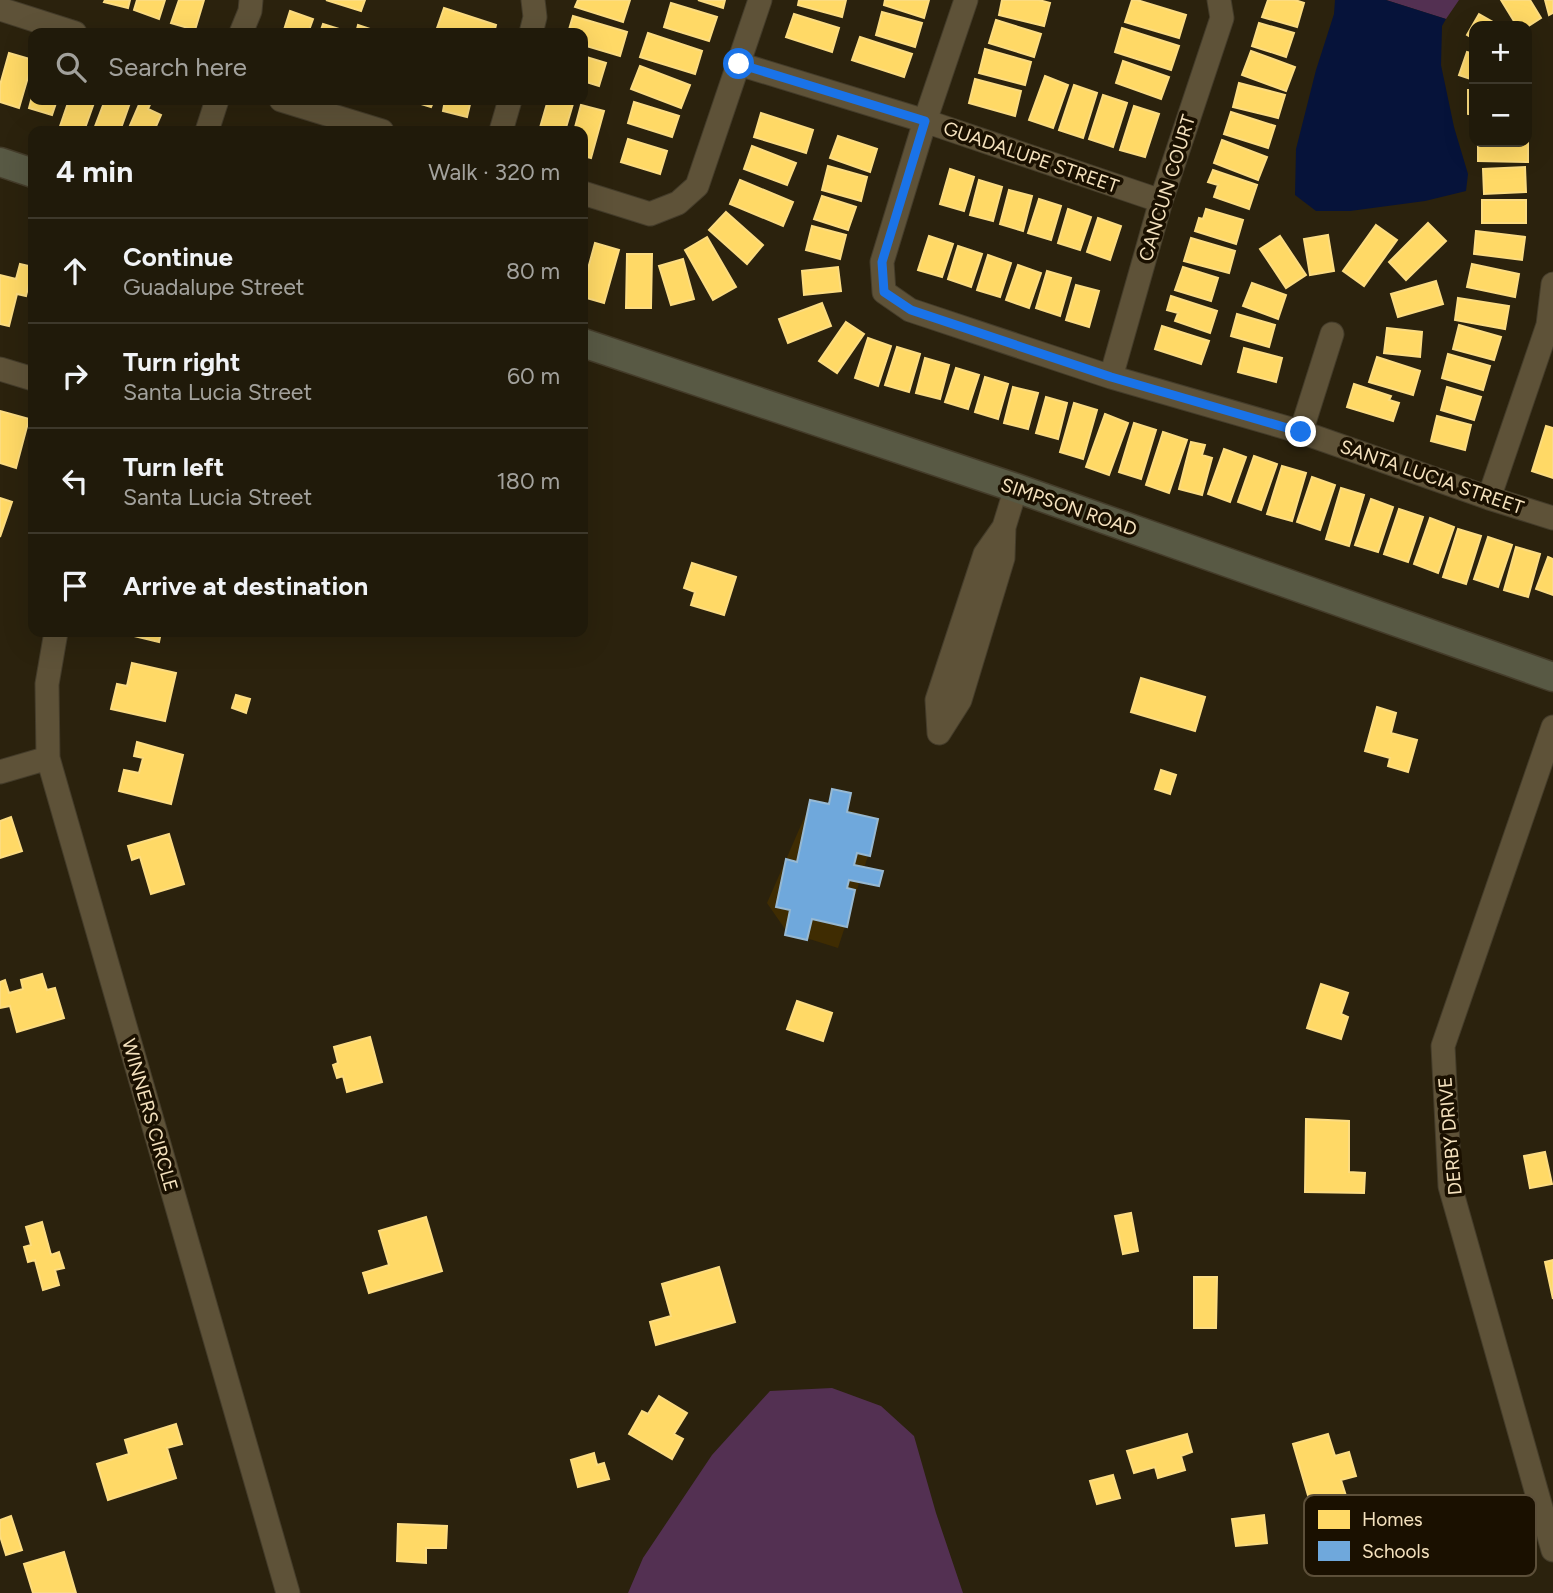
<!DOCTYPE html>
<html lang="en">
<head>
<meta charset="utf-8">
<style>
  :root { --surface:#201a0a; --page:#2d2718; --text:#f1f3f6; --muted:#a2a19c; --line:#3d382b }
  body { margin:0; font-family:Figtree,sans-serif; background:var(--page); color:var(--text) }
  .controls { position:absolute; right:21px; top:21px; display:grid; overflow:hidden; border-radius:14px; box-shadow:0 7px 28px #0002 }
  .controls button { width:63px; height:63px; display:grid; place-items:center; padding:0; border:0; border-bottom:2px solid var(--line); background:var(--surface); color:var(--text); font:35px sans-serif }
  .stop { position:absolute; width:21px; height:21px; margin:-16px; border:5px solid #1a73e8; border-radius:50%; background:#fff }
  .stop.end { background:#1a73e8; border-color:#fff; box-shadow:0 2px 7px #0008 }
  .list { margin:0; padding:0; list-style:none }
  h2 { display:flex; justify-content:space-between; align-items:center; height:91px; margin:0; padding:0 28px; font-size:30px }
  h2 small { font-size:23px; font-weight:400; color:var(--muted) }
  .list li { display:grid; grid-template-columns:46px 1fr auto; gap:21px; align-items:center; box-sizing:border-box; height:105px; padding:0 28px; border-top:2px solid var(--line) }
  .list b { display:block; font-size:26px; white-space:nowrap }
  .list p { margin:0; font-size:23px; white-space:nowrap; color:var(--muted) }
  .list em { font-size:23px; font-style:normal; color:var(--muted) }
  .icon { flex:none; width:38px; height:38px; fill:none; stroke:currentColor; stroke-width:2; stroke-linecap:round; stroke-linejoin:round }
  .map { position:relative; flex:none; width:1553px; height:1593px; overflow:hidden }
  .search { position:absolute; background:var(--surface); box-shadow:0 7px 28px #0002; left:28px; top:28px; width:560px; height:77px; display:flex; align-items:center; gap:18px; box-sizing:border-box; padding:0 24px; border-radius:14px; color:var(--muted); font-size:26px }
  .panel { position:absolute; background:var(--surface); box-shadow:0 7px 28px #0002; left:28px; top:126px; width:560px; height:511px; border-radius:14px }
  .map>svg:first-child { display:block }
</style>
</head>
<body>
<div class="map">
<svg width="1553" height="1593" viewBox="0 0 1553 1593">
  <rect width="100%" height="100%" fill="#2b220d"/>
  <!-- built -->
  <path fill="#3f2c02" d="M812,800l68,19 -42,129 -51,-16 -20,-29z"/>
  <!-- green -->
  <path fill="#533052" d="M1386,0h73l-13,19z
    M832,1388l49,18 33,30 22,77 27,80h-335l15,-35 69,-103 58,-64z"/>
  <!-- water -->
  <path fill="#06133a" d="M1335,0h51l60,19 -4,7 -1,39 13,62 14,47 -2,17 -41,10 -75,10h-34l-21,-16 1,-46 20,-79 18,-56z"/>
  <!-- homes -->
  <path fill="#ffd966" stroke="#fcdc80" stroke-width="2" d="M105,0h25l-2,8 -24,-6z
    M137,0h28l-6,19 -25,-9z
    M179,0h25l-9,30 -24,-7z
    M326,0h39l-4,11z
    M578,0h52l-7,22 -48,-15z
    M698,0h27l-2,8z
    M799,0h47l-4,17 -44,-12z
    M885,0h44l-5,18 -40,-13z
    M1002,0h37l11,3 -6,23 -45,-11z
    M1132,0h5l49,15 -7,23 -54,-16z
    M1268,0h27l9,3 -7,24 -35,-10z
    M1501,0h29l11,18 -14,9 -10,-1z
    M1545,0h8v13l-4,2z
    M671,3l46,14 -8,24 -45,-14z
    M444,8l52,17 -2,8h-50l-8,-2z
    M290,11l23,8 -5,14h-25z
    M882,12l40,11 -7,24 -39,-12z
    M794,14l45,14 -7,24 -46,-15z
    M1479,14l21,12h-26v13l-7,-4z
    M573,16l54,16 -7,24 -37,-11v-12h-15z
    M996,20l45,14 -7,23 -45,-14z
    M1259,23l35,10 -8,24 -34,-11z
    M323,24l23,7 -1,2h-25z
    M358,25l24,8h-26z
    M1122,28l57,18 -8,24 -56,-18z
    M648,33l54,18 -7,23 -55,-17z
    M860,37l52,17 -8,23 -52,-17z
    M985,49l46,13 -6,23 -46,-12z
    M1251,51l44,16 -9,24 -44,-16z
    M1467,52l7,2v26l-15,-5z
    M9,53l24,7 -14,48 -19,-6v-17z
    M583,56l23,7 -7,23 -16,-5z
    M1123,61l46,16 -8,22 -45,-16z
    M640,66l50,19 -9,23 -50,-19z
    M1045,76l23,9 -15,43 -24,-8z
    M975,79l46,12 -6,25 -46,-13z
    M1239,83l46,12 -7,23 -45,-11z
    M1074,85l23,8 -14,45 -24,-8z
    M1468,90h6v25l-6,-1z
    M33,93v7h24l-5,15 -23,-7z
    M1103,95l24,8 -14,44 -24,-8z
    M69,100h26l-11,31h-19l-6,-2z
    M105,100h26l-11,31h-19l-7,-2z
    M141,100h11l-4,9 13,6 -7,16 -26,-1z
    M408,100h26l-3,7z
    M445,100h26l-4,17 -24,-6z
    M548,100h13l12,4 -8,27h-26z
    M634,102l45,14 -7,21 -44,-14z
    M581,105l23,6 -13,47 -8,-2v-25h-9z
    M1134,106l25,8 -14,43 -25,-7z
    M1231,112l44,14 -7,22 -44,-14z
    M761,113l52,17 -7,23 -52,-16z
    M838,136l39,13 -7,23 -40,-14z
    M1527,138h1v24l-50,-1v-19h49z
    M628,139l39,12 -7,23 -39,-12z
    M1222,140l45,17 -9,23 -44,-17z
    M752,146l44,17 -9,22 -43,-16z
    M828,166l39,11 -6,24 -39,-11z
    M1525,167l1,25 -42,2 -1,-25z
    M950,169l24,8 -10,34 -24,-7z
    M1213,170l44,15 -8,24 -35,-12 4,-12 -10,-3z
    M740,180l53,22 -10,24 -53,-22z
    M979,180l23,7 -9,34 -23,-6z
    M1009,190l23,6 -9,35 -23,-7z
    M822,196l34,11 -8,23 -34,-11z
    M1039,199l22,7 -10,34 -23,-7z
    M1482,200h44v23h-44z
    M1068,209l23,8 -11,33 -22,-7z
    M1206,209l37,11 -7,24 -41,-13 4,-13 4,1z
    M726,212l37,33 -16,19 -38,-34z
    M1098,218l23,8 -11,34 -23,-8z
    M1428,223l18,18 -40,39 -17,-18z
    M1376,225l21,15 -33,46 -21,-15z
    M812,226l34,9 -6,24 -34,-9z
    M1476,231l49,6 -3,23 -48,-6z
    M1328,235l6,36 -24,4 -6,-36z
    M929,236l24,8 -11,33 -24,-7z
    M1280,236l26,39 -20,13 -26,-39z
    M707,237l29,50 -23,13 -28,-50z
    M1191,238l44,13 -6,22 -45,-12z
    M595,243l24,7 -15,53 -21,-6v-10z
    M958,246l24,8 -11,33 -23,-8z
    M627,254h25l-1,54h-25z
    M988,255l23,8 -11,34 -23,-7z
    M683,259l11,40 -23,6 -12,-39z
    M20,264l13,3 -7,29 -9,-2 -8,32 -9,-2v-49l16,4z
    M1472,264l47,10 -4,23 -48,-10z
    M1018,265l23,8 -12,35 -23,-8z
    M838,267l3,24 -37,4 -2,-24z
    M1183,267l35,11 -7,23 -36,-11z
    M1047,271l24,7 -11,38 -24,-8z
    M1436,281l7,23 -45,13 -7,-23z
    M1252,283l34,12 -8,24 -35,-13z
    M1076,285l23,6 -10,36 -23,-7z
    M1171,296l46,15 -7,22 -35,-12 3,-8 -11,-3z
    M1458,298l51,8 -4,23 -50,-9z
    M822,303l9,23 -43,17 -9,-24z
    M1237,314l38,11 -6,22 -38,-11z
    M846,322l18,12 -27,39 -18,-12z
    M1459,325l42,12 -7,23 -41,-11z
    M1162,326l47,15 -8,23 -46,-15z
    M1387,328l35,4 -2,25 -36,-4z
    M868,338l23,8 -13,40 -23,-8z
    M897,347l23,7 -11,38 -24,-7z
    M1244,348l38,10 -6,24 -38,-10z
    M1448,354l42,12 -7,24 -41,-12z
    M1377,357l43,14 -7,24 -44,-13z
    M925,358l24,7 -9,34 -24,-6z
    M956,368l23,7 -11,34 -23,-7z
    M985,377l23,7 -10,35 -23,-7z
    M1354,384l37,12 -2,4 10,3 -6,18 -46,-14z
    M1013,387l25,6 -10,36 -24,-6z
    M1447,387l34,10 -7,23 -33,-10z
    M1046,397l21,6 -9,36 -22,-6z
    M1074,403l23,7 -14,49 -23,-7z
    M0,411l29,8 -13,49 -16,-5z
    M1105,414l23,9 -19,52 -23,-8z
    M1437,416l34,9 -6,25 -34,-9z
    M1134,423l22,7 -15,49 -22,-7z
    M1546,426l7,2v50l-21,-7z
    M1163,432l24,8 -18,53 -23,-8z
    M1191,442l14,3 -3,10 10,3 -10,37 -23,-6z
    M1224,449l22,8 -16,45 -22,-8z
    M1254,456l23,8 -16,46 -23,-8z
    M1282,466l24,7 -14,48 -25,-7z
    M1312,477l23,8 -15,45 -23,-8z
    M1341,488l23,7 -15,51 -23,-7z
    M0,498l12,4 -12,35z
    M1371,499l22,8 -15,45 -23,-7z
    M1399,509l24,8 -15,45 -24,-8z
    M1430,518l24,9 -16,46 -24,-9z
    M1458,529l23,7 -15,48 -23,-7z
    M1488,537l24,8 -14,42 -24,-8z
    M1516,547l24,7 -12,43 -24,-7z
    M1548,557l5,2v36l-17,-6z
    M692,563l44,14 -12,38 -33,-10 4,-13 -11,-4z
    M127,632h34l-2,10 -33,-8z
    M132,663l44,10 -11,48 -54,-12 6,-25 10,2z
    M1141,678l64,19 -10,34 -64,-19z
    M236,695l14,4 -4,14 -14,-5z
    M1377,707l19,6 -5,20 26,7 -9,32 -20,-6 2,-8 -25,-7z
    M137,742l46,13 -12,49 -52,-13 5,-21 15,3 4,-15 -9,-2z
    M1161,770l15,5 -6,19 -15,-5z
    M11,817l11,34 -22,7v-37z
    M169,834l15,50 -33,10 -11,-37 -8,3 -4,-14z
    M42,974l5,16 8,-2 9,30 -47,14 -7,-26 -10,2v-26l5,-2 4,13 14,-4 -2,-9z
    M1321,984l27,9 -7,21 7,3 -7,22 -34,-11z
    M797,1001l35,12 -9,28 -36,-12z
    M370,1037l12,45 -35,10 -4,-16 -6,2 -4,-13 5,-2 -4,-16z
    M1306,1119l43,2v51l16,1 -1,20 -59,-1z
    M1545,1152l7,32 -22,4 -6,-32z
    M1131,1213l7,38 -15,3 -8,-38z
    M426,1217l16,54 -73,22 -6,-20 26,-8 -10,-34z
    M42,1222l9,33 8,-3 5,16 -9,2 4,15 -16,5 -8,-30 -7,2 -4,-15 7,-2 -5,-18z
    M1553,1260v39l-8,-37z
    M719,1267l16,55 -79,23 -6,-23 21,-6 -9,-32z
    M1194,1277h23l-1,51h-22z
    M659,1396l28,17 -13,21 9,5 -11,20 -43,-25 13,-23 6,3z
    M176,1424l6,20 -15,4 9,30 -68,22 -11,-36 32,-10 -4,-14z
    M1187,1434l5,18 -11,4 4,14 -27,8 -3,-11 -21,6 -7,-22z
    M1328,1434l7,22 14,-4 7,24 -15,4 6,19 -35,10 -19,-65z
    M594,1453l3,12 7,-2 5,16 -31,8 -7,-27z
    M1113,1475l7,23 -23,6 -7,-23z
    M1264,1515l3,28 -31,3 -4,-27z
    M11,1516l11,34 -16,5 -6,-19v-16z
    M398,1524l49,2 -1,22h-20v15l-29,-2z
    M64,1552l12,41h-43l-9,-29z"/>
  <!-- schools -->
  <path fill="#6fa8dc" stroke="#97b9d3" stroke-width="2" d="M832,789l19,4 -4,19 31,7 -8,37 -13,-3 -3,12 29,6 -4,15 -30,-6 -2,8 8,2 -8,37 -35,-8 -5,21 -22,-5 5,-25 -14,-3 10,-48 11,3 13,-62 19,4z"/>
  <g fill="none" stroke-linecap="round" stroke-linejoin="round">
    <!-- minor casing -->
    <g stroke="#443c2a" stroke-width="25">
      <path id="minor" d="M966,0l-41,121 -43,141 2,30 26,18 201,67 190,55 188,66 64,20
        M0,9l75,24
        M241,33l9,-22 1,-11
        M531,33l4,-16 -2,-17
        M739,64l186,57 236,80
        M281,100l101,31
        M207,131l10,-31
        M501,131l9,-31
        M583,193l67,21 28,-11 19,-17 63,-186
        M0,369l33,10
        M1111,377l50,-176 61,-183 -3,-18
        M1301,432l31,-98
        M1489,498l59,-173 5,-41
        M56,632l-9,52 1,74 240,835
        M1553,727l-110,319 7,140 103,364
        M939,733l21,-33 43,-142 1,-31 12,-39
        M939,733l-2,-33 48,-146 19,-27
        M0,772l48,-14"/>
    </g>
    <!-- major casing -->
    <g stroke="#443c2a" stroke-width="31">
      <path id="major" d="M0,162l33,11
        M583,343l433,145 537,189"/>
    </g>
    <!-- minor -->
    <use href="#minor" stroke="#5e5238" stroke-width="23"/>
    <!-- major -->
    <use href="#major" stroke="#585944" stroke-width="28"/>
  </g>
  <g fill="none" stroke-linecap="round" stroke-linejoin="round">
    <!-- route -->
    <path stroke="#1a73e8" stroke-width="9" d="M739,64l186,57 -43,141 2,30 27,18 200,67 190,55"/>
  </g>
  <g text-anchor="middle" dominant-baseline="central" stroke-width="7" stroke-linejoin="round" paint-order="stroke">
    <!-- street labels -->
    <g font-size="19" fill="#f5e2be" stroke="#1a1000">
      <text transform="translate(1031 157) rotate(19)">GUADALUPE STREET</text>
      <text transform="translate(1167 188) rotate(-73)">CANCUN COURT</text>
      <text transform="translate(1432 477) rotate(19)">SANTA LUCIA STREET</text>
      <text transform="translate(1069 507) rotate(19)">SIMPSON ROAD</text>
      <text transform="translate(150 1115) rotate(74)">WINNERS CIRCLE</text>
      <text transform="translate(1450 1136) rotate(-95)">DERBY DRIVE</text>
    </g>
  </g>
  <!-- legend -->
  <rect x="1304" y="1495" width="232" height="81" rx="10" fill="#1a1000" stroke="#5c4f39" stroke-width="2"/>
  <rect x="1318" y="1510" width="32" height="19" fill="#ffd966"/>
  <rect x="1318" y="1541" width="32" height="20" fill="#6fa8dc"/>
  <g font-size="19" fill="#f5e2be">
    <text x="1362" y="1526">Homes</text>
    <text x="1362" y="1558">Schools</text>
  </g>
</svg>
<div class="controls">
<button>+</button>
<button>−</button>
</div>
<div class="stop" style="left:739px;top:64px"></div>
<div class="stop end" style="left:1301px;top:432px"></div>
<div class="search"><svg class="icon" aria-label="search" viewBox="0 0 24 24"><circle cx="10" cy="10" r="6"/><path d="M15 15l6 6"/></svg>Search here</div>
<section class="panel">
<h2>4 min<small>Walk · 320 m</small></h2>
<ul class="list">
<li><svg class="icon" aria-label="ahead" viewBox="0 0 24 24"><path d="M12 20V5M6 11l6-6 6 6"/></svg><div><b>Continue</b><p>Guadalupe Street</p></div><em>80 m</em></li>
<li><svg class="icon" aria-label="right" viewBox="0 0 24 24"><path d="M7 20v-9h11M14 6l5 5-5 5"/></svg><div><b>Turn right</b><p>Santa Lucia Street</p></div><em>60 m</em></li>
<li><svg class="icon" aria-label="left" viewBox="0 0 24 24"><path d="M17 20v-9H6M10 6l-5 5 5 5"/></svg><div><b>Turn left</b><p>Santa Lucia Street</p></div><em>180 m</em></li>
<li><svg class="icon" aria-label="arrive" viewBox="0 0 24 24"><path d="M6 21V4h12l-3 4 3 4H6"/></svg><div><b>Arrive at destination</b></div></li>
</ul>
</section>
</div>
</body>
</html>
